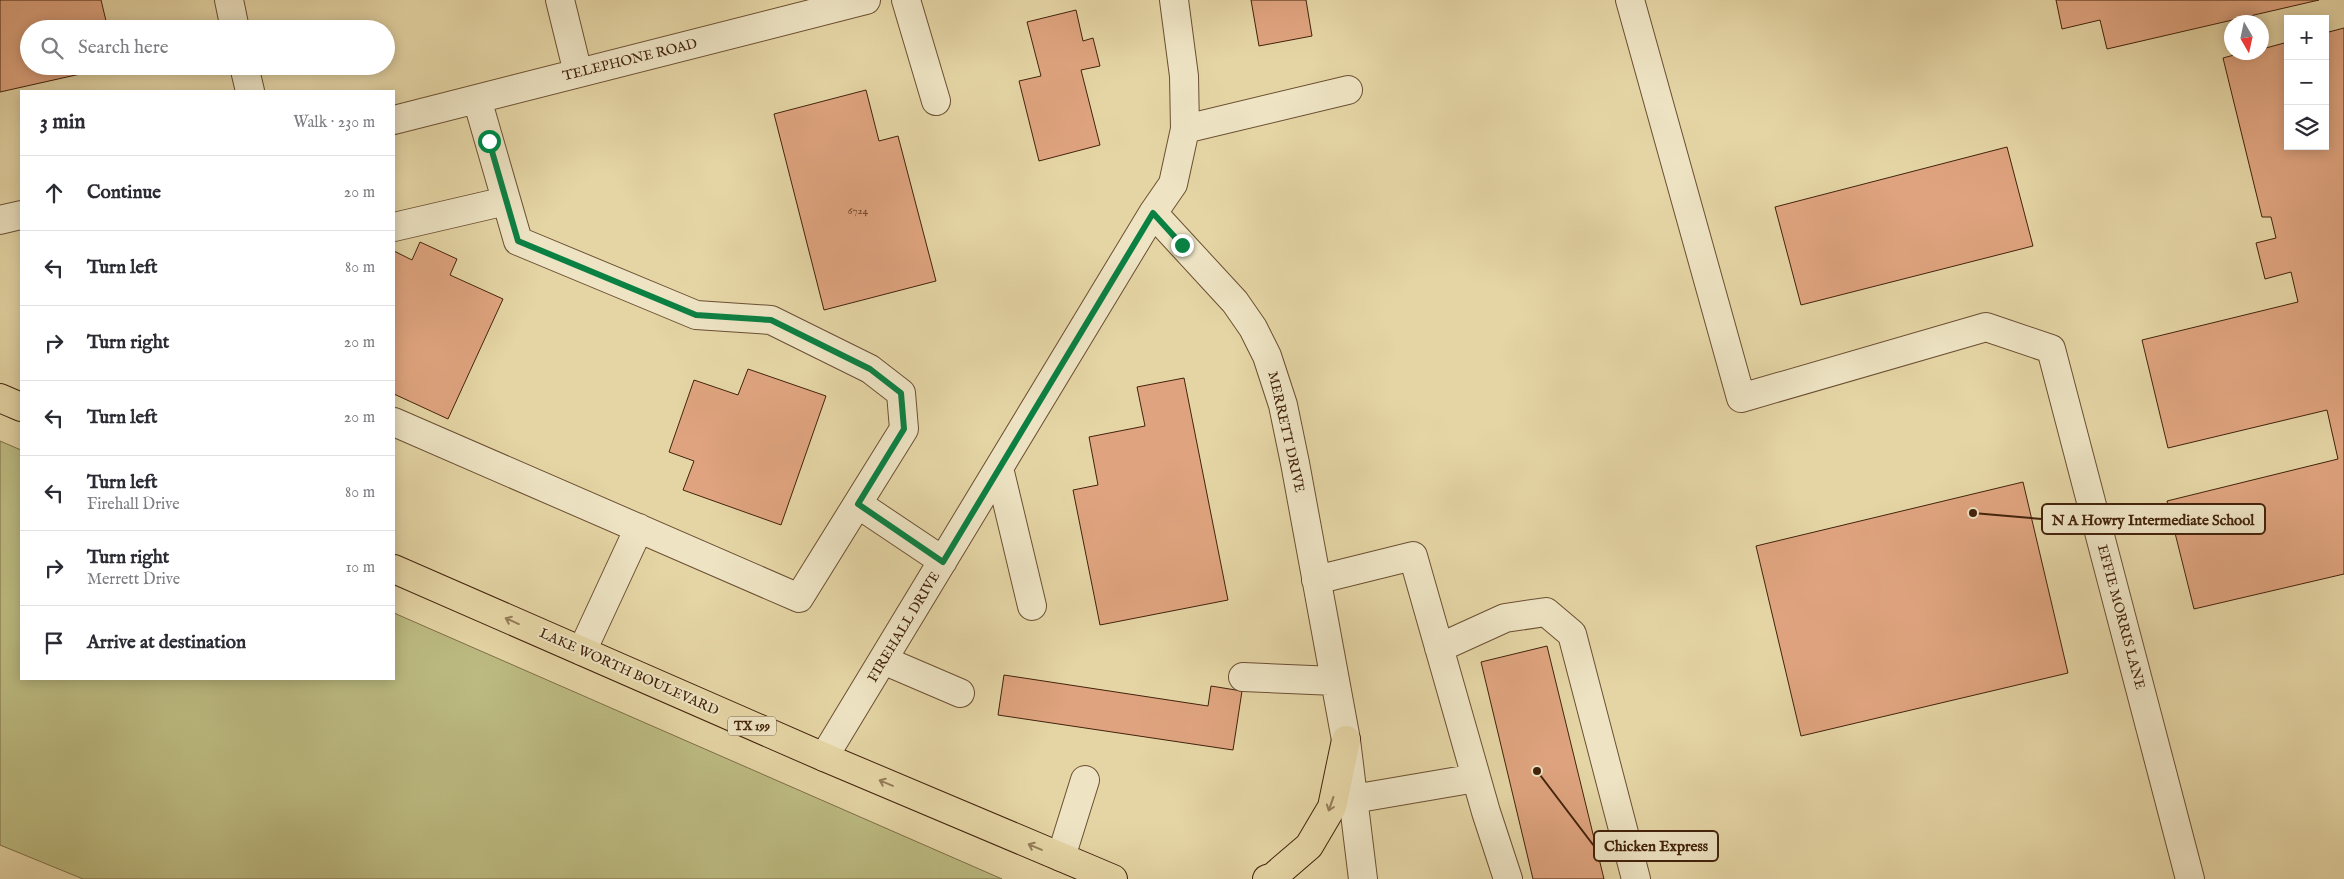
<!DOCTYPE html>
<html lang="en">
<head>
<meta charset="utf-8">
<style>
  :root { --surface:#fff; --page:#f2f2f3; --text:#2b2b33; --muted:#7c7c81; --line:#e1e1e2 }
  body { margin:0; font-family:"IM FELL English",serif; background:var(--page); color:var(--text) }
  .controls { position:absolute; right:15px; top:15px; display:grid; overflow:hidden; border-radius:0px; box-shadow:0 2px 12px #0003 }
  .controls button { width:45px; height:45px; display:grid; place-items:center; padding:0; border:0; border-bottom:1px solid var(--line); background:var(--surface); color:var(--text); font:25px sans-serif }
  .compass { position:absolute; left:2224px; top:15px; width:45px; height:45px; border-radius:50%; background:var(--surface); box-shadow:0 2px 12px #0003; rotate:171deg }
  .stop { position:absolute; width:15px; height:15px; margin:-11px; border:4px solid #0b8043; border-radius:50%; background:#fff }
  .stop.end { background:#0b8043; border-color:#fff; box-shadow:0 1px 5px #0008 }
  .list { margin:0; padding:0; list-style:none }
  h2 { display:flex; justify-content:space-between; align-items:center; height:65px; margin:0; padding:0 20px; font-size:21px }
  h2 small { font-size:16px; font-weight:400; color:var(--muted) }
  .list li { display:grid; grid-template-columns:32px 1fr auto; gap:15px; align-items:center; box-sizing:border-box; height:75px; padding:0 20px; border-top:1px solid var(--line) }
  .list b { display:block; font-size:19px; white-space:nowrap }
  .list p { margin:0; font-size:16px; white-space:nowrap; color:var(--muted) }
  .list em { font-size:16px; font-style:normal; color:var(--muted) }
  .icon { flex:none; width:28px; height:28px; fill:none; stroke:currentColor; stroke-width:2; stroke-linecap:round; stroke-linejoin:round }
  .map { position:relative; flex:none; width:2344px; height:879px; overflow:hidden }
  .search { position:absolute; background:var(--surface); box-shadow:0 2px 12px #0003; left:20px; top:20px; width:375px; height:55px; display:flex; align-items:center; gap:12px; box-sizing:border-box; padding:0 18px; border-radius:28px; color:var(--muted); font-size:19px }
  .panel { position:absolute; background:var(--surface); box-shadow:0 2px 12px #0003; left:20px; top:90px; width:375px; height:590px; border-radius:0px }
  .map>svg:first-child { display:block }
</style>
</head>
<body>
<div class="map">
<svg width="2344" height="879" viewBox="0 0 2344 879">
  <rect width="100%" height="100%" fill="#e5d5a5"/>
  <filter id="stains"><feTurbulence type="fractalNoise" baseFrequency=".004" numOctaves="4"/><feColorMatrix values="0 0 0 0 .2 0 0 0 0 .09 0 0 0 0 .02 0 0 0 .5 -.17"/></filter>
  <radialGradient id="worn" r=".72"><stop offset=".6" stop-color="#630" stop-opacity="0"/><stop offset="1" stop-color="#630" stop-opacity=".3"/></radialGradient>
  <!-- green -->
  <path fill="#bcbb81" stroke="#7f6e46" d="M0,441l21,9v229h373v-66l608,266h-919l-83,-34z"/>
  <!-- building -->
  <path fill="#dfa47f" stroke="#42220b" d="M0,0h101l7,29h-79v37h87l-116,26z
    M1251,0h55l6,36 -53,10z
    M2056,0h263l-212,49 -7,-29 -38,9z
    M1076,10l7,31 10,-3 7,28 -19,4 19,75 -61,16 -20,-80 22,-5 -14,-54z
    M2344,28v546l-150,35 -27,-108 171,-42 -11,-49 -159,38 -26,-108 156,-38 -7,-30 -26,7 -9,-36 20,-5 -5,-21h-9l-39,-159 22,-6h17v-3l26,-7v104h37v-113z
    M866,90l13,51 19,-5 38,145 -112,29 -50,-196z
    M2007,147l26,99 -232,59 -26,-98z
    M420,242l37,17 -7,16 53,24 -55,120 -54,-25v-143l18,9z
    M748,369l78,27 -45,129 -98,-35 11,-29 -25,-9 25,-72 44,15z
    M1184,378l44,222 -128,25 -27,-135 25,-5 -9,-48 56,-11 -8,-39z
    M2023,482l45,191 -267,63 -45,-190z
    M1547,646l57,233h-71l-52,-217z
    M1004,675l204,31 3,-20 31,5 -9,59 -235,-35z"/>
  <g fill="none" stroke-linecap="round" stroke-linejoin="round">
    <!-- minor casing -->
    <g stroke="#6b4f32" stroke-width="30">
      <path id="minor" d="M229,0l6,29
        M560,0l18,73
        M906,0l30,101
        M1630,0l111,398 245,-71 65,22 139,530
        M244,66l6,25
        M394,120l472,-120
        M1185,129l163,-39
        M1153,213l82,89 18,26 14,28 16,49 12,58 51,277 17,139
        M0,220l21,-5
        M394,227l112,-26
        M394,422l405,176 105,-169 -3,-36 -31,-24 -99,-49 -75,-5 -178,-74 -41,-142
        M999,468l33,138
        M858,504l85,57
        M1316,580l97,-24 73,256 22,67
        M1439,648l66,-30 41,-6 26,22 64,245
        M582,651l57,-123
        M883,660l77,33
        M1243,677l92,4
        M824,757l329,-544 20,-29 12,-55 -1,-53 -10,-76
        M1353,799l123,-21
        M1061,857l24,-77"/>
    </g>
    <!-- highway casing -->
    <g stroke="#42220b" stroke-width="30">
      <path id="highway" d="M0,398l21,9
        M394,569l430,188 289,122
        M1267,879l6,-2 36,-31 23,-39 14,-67"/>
    </g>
    <!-- minor -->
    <use href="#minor" stroke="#eee4c4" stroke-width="28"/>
    <!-- highway -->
    <use href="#highway" stroke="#e5d5a5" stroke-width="28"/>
  </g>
  <!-- one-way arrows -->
  <defs><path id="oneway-shaft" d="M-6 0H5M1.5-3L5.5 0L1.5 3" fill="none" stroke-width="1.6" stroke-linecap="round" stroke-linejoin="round" transform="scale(1.25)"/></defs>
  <g stroke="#947c58">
    <use href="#oneway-shaft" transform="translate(512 621) rotate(-156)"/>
    <use href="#oneway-shaft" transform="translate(886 783) rotate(-157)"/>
    <use href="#oneway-shaft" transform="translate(1331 804) rotate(109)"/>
    <use href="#oneway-shaft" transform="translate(1035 847) rotate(-157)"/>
  </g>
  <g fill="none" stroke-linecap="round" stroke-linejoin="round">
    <!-- route -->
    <path stroke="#0b8043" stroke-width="6" d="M489,141l29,100 178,74 75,5 99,49 31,24 3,36 -46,75 85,58 210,-349 29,32"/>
  </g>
  <g text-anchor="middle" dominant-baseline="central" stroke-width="4" stroke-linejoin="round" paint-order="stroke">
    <!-- number labels -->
    <g font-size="11" fill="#694228">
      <text x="858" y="211">6724</text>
    </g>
    <!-- shield labels -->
    <rect fill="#eee4c4" stroke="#765c42" stroke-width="1" x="728" y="716.5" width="48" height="19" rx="4"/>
    <g font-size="12" font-weight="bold" fill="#42220b">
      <text x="752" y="726">TX 199</text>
    </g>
    <!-- street labels -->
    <g font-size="14" fill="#42220b" stroke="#eee4c4">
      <text transform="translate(630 60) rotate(-14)">TELEPHONE ROAD</text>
      <text transform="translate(1286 432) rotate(77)">MERRETT DRIVE</text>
      <text transform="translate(2121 617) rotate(75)">EFFIE MORRIS LANE</text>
      <text transform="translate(904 627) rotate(-59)">FIREHALL DRIVE</text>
      <text transform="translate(629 672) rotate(24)">LAKE WORTH BOULEVARD</text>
    </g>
  </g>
  <!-- callouts -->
  <path fill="none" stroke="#42220b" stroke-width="2" d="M1973 513L2042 519M1537 771L1594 846"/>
  <g fill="#42220b" stroke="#eee4c4" stroke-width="2">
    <circle cx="1973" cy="513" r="5"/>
    <circle cx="1537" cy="771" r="5"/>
  </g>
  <g fill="#eee4c4" stroke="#42220b" stroke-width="2">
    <rect x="2042" y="504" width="223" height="30" rx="5"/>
    <rect x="1594" y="831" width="124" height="30" rx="5"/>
  </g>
  <g font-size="15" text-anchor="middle" font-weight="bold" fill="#42220b">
    <text x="2153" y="525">N A Howry Intermediate School</text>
    <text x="1656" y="851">Chicken Express</text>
  </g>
  <rect width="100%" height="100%" filter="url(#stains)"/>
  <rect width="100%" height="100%" fill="url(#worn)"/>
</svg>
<div class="controls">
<button>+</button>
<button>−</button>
<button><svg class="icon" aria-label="layers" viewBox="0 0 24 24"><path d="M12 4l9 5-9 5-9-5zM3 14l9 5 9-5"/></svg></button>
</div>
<svg class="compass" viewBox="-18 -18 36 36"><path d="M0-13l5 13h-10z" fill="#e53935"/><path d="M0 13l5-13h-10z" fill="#7c7c81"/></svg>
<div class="stop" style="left:489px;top:141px"></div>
<div class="stop end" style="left:1182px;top:245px"></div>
<div class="search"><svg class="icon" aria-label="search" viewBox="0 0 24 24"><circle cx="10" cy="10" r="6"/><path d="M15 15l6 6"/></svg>Search here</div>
<section class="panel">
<h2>3 min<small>Walk · 230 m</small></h2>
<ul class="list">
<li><svg class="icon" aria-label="ahead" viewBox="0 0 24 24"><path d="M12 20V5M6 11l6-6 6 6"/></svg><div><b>Continue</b></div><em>20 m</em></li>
<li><svg class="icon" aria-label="left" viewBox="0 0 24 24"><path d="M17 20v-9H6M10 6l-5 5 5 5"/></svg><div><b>Turn left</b></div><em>80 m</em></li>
<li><svg class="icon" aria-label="right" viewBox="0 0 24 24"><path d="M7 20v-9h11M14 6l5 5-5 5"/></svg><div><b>Turn right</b></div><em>20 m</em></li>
<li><svg class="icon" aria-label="left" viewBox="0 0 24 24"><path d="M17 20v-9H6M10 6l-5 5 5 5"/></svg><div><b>Turn left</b></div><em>20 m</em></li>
<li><svg class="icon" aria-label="left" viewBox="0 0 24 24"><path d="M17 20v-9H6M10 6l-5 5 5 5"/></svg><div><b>Turn left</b><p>Firehall Drive</p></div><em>80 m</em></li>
<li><svg class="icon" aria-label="right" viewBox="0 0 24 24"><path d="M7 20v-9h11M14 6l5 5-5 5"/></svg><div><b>Turn right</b><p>Merrett Drive</p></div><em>10 m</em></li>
<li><svg class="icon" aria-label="arrive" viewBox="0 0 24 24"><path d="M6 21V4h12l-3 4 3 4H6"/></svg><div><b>Arrive at destination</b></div></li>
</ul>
</section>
</div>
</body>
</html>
